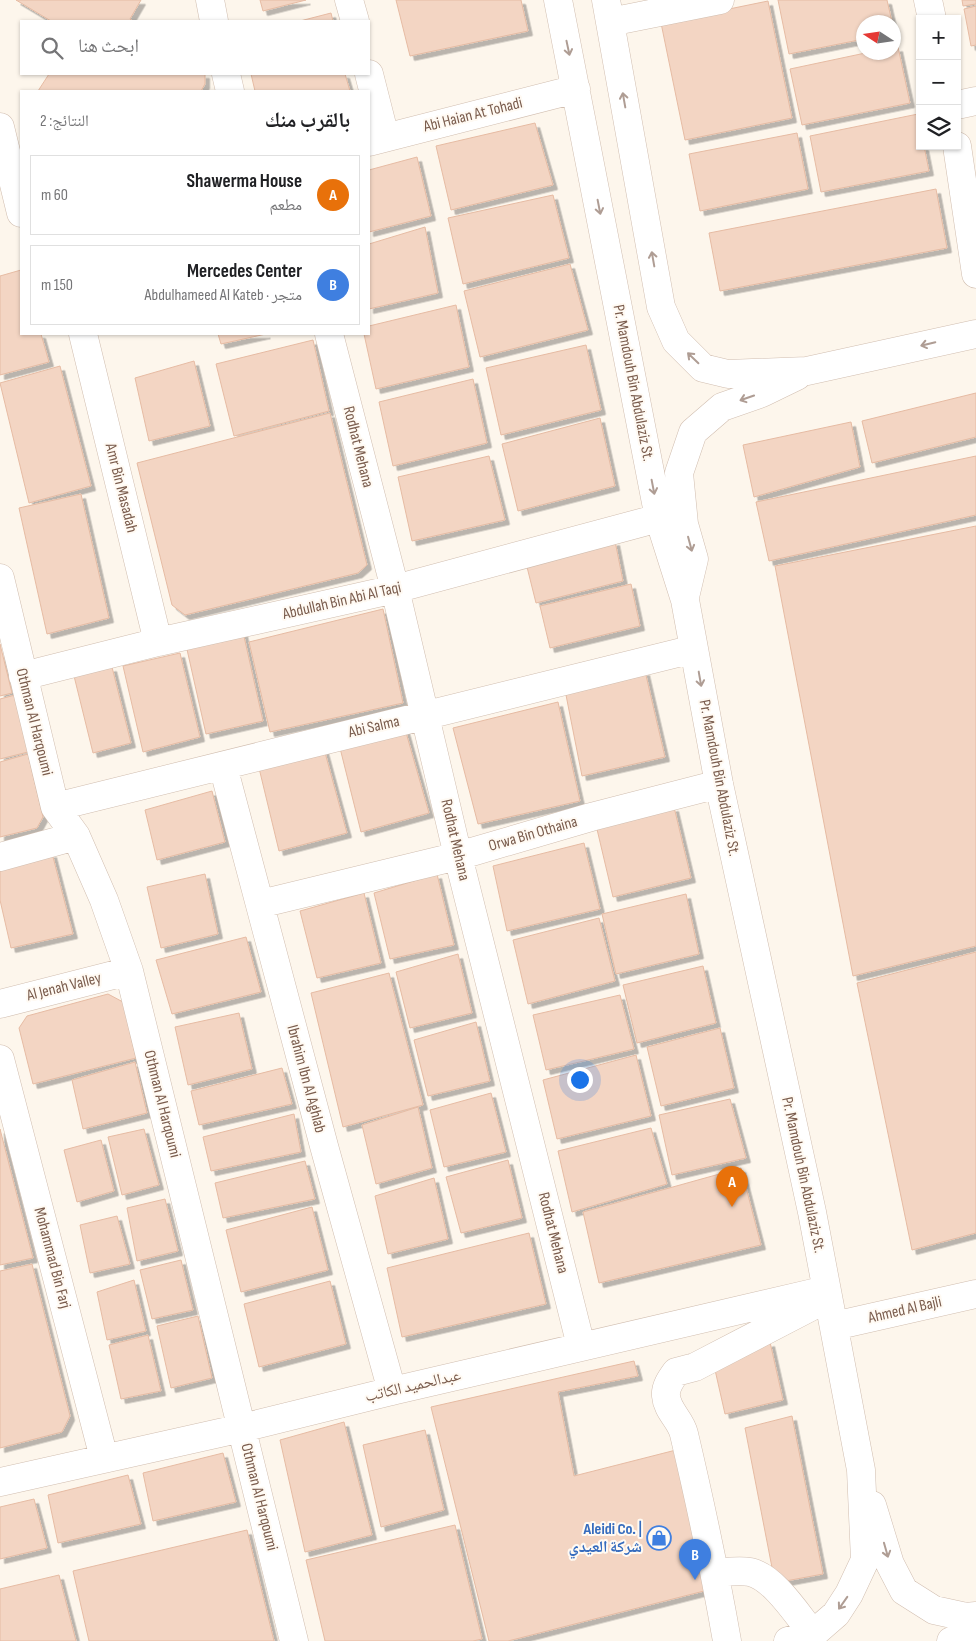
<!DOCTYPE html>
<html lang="ar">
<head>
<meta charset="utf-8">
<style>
  :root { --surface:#fff; --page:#f6f6f6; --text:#202124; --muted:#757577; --line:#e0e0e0; --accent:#d93025 }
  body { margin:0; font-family:"Sofia Sans Condensed","Noto Naskh Arabic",sans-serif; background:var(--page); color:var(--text); direction:rtl }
  .controls { position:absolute; right:15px; top:15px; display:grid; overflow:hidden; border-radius:0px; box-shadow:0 1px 4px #0004 }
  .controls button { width:45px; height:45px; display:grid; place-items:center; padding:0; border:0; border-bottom:1px solid var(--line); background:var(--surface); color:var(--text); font:25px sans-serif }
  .compass { position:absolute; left:856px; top:15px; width:45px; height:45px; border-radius:50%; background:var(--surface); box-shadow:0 1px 4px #0004; rotate:282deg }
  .you { position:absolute; left:579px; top:1079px; width:18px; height:18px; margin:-12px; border:4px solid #fff; border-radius:50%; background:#1a73e8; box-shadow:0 0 0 8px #1a73e833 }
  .badge { display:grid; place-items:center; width:32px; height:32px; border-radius:50%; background:var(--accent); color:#fff; font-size:16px; font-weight:700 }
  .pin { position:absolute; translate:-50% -41px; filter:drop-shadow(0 1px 2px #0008) }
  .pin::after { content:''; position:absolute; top:26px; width:18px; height:15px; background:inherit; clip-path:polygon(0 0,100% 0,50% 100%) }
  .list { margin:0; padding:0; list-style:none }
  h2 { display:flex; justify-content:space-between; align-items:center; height:65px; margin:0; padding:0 20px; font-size:21px }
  h2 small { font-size:16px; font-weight:400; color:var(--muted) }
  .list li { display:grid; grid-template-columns:32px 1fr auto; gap:15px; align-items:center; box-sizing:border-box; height:80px; margin:0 10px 10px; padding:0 10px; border:1px solid var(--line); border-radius:0px }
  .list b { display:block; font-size:19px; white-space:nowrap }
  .list p { margin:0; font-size:16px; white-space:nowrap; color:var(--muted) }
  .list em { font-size:16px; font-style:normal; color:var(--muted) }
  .icon { flex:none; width:28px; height:28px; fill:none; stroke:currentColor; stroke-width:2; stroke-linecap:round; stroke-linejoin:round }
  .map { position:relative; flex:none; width:976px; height:1641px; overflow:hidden; direction:ltr }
  .search { position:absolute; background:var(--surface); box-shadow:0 1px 4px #0004; left:20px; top:20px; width:350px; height:55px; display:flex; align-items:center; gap:12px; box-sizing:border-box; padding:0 18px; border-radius:0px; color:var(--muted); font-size:19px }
  .panel { position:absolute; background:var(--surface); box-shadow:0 1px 4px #0004; left:20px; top:90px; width:350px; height:245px; border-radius:0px; direction:rtl }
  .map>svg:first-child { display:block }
</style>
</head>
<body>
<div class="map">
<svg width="976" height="1641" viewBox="0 0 976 1641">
  <defs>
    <filter id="shadow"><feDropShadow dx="4.5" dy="4.5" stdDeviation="0" flood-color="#0004"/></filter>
  </defs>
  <rect width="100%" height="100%" fill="#fdf6ec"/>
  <!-- building -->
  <path fill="#f3d5c3" stroke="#e6bba3" filter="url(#shadow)" d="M16,0h125l-11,19 3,2h-82z
    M260,0h46l-43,11z
    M396,0h125l7,31 -118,25z
    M778,0h109l5,22h-28v17l-75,15z
    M962,0h14v4l-13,2z
    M768,1l24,117 -107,22 -24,-117z
    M976,6v39l-5,1 -7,-37z
    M331,13l2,8h-33z
    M898,47l12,56 -108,22 -12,-56 80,-17h24v-4z
    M49,74h156v10l-4,7h-163z
    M251,74h94l5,17h-95z
    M918,114l2,32h4l5,25 -108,21 -11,-56z
    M535,123l18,62 -102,25 -15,-64z
    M797,133l11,56 -108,22 -11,-57z
    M417,157l14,59 -62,16v-62z
    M936,189l11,59 -227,43 -11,-58z
    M553,195l16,63 -106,26 -15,-66z
    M425,227l13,66 -69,16v-65z
    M570,264l18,66 -108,27 -16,-66z
    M21,270v64h20l8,28 -49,13v-99z
    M456,305l13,62 -93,22 -12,-55h5v-8z
    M218,334h48l-45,10z
    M313,340l16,71 -95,25 -18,-72z
    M586,345l15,65 -100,25 -15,-67z
    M194,361l16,65 -61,15 -14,-63z
    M60,366l31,120 -62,17 -29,-120z
    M473,379l14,64 -94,23 -14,-64z
    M976,393v44l-104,26 -10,-42z
    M330,413l37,152 -9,8 -173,42 -13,-10 -35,-142z
    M600,418l15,68 -97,25 -16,-67z
    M851,422l9,45 -106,30 -11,-52z
    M489,456l16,64 -93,21 -14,-64z
    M976,456v59l-207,46 -13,-59z
    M81,494l28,124 -62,16 -28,-126z
    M976,526v420l-123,30 -78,-410z
    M615,541l8,40 -87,22 -10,-40z
    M631,584l9,42 -90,22 -10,-42z
    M383,609l20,94 -133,29 -21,-90z
    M243,632l20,89 -57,13 -20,-89z
    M0,644l12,49 -12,3z
    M180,653l20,84 -57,15 -20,-86z
    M112,667l19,76 -38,10 -19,-77z
    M645,671l20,86 -83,19 -17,-86z
    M15,695l13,57 -28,7v-60z
    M558,702l22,99 -102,23 -25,-96z
    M405,729l24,84 -68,19 -21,-84z
    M324,749l23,84 -68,18 -20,-83z
    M28,754l15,63 -6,11 -37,9v-75z
    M212,791l13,51 -68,18 -12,-50z
    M674,807l17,71 -78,19 -17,-72z
    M584,843l16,66 -93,22 -14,-65z
    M52,853l21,81 -62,14 -11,-48v-33z
    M205,874l13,60 -57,14 -14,-61z
    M437,874l17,71 -64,14 -16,-66z
    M364,893l17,70 -64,15 -17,-67z
    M686,894l13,60 -83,20 -14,-60z
    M599,918l16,63 -87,23 -15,-64z
    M246,937l15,55 -89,22 -16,-54z
    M976,952v281l-64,17 -55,-267z
    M458,954l14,59 -62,15 -14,-56z
    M703,966l13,57 -79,20 -14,-58z
    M389,973l34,132 -80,22 -32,-134z
    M108,994l15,8 13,56 -103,26 -14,-56 8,-12z
    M620,995l14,54 -88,21 -13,-55z
    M239,1013l13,56 -64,16 -13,-58z
    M476,1022l14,59 -62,15 -14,-56z
    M720,1028l14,60 -73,18 -14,-59z
    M636,1055l15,61 -94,23 -14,-59z
    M135,1062l12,51 -64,16 -11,-49z
    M282,1068l10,36 -93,21 -8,-34z
    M491,1093l15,59 -62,15 -14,-57z
    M730,1099l16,59 -74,17 -13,-60z
    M418,1107l14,61 -56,16 -14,-59z
    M294,1114l7,38 -90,19 -8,-34z
    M651,1128l16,56 -95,28 -14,-61z
    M0,1129l33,129 -33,7z
    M144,1129l15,56 -37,10 -14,-58z
    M101,1140l13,51 -37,11 -13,-52z
    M508,1160l14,58 -61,15 -15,-56z
    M305,1161l10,38 -92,19 -8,-35z
    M741,1168l20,77 -162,38 -16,-71z
    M434,1178l14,61 -60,15 -13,-58z
    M165,1199l13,52 -41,10 -10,-53z
    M312,1207l16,63 -87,22 -15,-62z
    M117,1216l13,48 -40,9 -10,-48z
    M529,1233l17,71 -144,33 -15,-69z
    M181,1260l12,50 -41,9 -12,-49z
    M32,1264l38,152 -8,16 -62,16v-177z
    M134,1280l12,51 -39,9 -10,-48z
    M330,1281l16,63 -87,23 -15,-63z
    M198,1316l14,62 -41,10 -14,-62z
    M148,1335l13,56 -40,8 -12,-54z
    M770,1342l13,58 -58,14 -12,-53z
    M634,1361l4,15 -80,16 16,84 102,-26 32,140 -200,51h-19l-58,-234z
    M792,1416l31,158 -48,9 -30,-155z
    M344,1422l28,113 -67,17 -25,-112z
    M425,1430l19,80 -63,17 -18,-82z
    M223,1453l13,49 -83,19 -10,-48z
    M128,1475l13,49 -83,19 -10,-48z
    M34,1499l13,49 -47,11v-52z
    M455,1525l27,114 -9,2h-148l-19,-81z
    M247,1530l27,111h-185l-16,-70z
    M59,1575l17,66h-76v-52z"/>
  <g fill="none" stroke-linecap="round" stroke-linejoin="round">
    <!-- minor casing -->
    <g stroke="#d1beb0" stroke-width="29">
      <path id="minor" d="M210,0l4,21
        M349,0l6,21
        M558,0l101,518 26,82 34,184 93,428 49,258 4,90 -16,34 -13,20 -23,20 -25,7
        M606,0l55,307 15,34 27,27 25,6 79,-3 169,-37
        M928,0l4,19
        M610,22l110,-22
        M226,74l4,17
        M369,74l16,63
        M957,105l19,-4
        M0,127l21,86
        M369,142l207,-53
        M957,146l19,128
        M83,334l75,308
        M329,334l66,255 63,267 123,490
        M0,578l55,229 21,29 28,64 25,71 165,670
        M685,597l9,-38 -10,-35 -5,-51 14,-41 29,-25 40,-14 35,-17
        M23,676l135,-34 237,-53 264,-71
        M223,766l101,380 68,245
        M55,807l639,-158
        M0,857l76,-21
        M260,904l198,-48 133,-39 128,-33
        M0,1004l129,-33
        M0,1059l104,399
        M834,1326l142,-32
        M0,1482l242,-54 150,-37 434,-101
        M872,1505l18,59 14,27 30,19 32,7 10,-1
        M715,1573c11,-1 24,-3 35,-1 24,5 48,44 63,62
        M727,1641c-12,-69 -27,-139 -43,-207 -3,-14 -17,-23 -18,-38 -1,-9 5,-17 10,-24l19,-5 129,-67
        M951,1641l25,-6"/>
    </g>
    <!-- minor -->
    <use href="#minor" stroke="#fff" stroke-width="28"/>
  </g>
  <!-- one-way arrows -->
  <defs><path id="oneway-shaft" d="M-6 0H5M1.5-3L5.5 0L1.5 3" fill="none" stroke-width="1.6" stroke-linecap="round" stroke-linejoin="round" transform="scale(1.25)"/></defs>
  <g stroke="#af9d94">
    <use href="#oneway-shaft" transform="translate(568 48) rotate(78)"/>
    <use href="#oneway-shaft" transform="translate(624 100) rotate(-100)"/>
    <use href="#oneway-shaft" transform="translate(599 207) rotate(79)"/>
    <use href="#oneway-shaft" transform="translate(653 259) rotate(-100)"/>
    <use href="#oneway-shaft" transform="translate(928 344) rotate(167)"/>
    <use href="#oneway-shaft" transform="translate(693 358) rotate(-136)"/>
    <use href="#oneway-shaft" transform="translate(747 398) rotate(161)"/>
    <use href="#oneway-shaft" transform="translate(653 487) rotate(79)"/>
    <use href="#oneway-shaft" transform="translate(690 544) rotate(75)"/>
    <use href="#oneway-shaft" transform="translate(700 679) rotate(80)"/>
    <use href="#oneway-shaft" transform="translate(886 1550) rotate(74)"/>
    <use href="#oneway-shaft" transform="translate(843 1603) rotate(125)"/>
  </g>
  <!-- icons -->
  <defs>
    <g id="shop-ring" transform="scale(1.25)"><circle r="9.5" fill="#fffaf3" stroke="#3f7fe0" stroke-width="1.5"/><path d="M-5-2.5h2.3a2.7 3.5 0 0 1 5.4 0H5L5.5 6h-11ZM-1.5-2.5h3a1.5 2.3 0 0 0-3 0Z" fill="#3f7fe0"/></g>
  </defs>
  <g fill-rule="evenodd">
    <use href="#shop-ring" x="659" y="1538"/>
  </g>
  <g text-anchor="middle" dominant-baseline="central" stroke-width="4" stroke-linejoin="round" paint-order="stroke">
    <!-- street labels -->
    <g font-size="16" fill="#7a5c4d" stroke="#fffaf3">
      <text transform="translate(473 115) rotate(-14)">Abi Haian At Tohadi</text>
      <text transform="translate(633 383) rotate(79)">Pr. Mamdouh Bin Abdulaziz St.</text>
      <text transform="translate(358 447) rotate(76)">Rodhat Mehana</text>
      <text transform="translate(121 488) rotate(76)">Amr Bin Masadah</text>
      <text transform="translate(342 601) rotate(-13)">Abdullah Bin Abi Al Taqi</text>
      <text transform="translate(34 722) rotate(76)">Othman Al Harqoumi</text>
      <text transform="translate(374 727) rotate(-13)">Abi Salma</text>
      <text transform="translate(719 778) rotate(79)">Pr. Mamdouh Bin Abdulaziz St.</text>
      <text transform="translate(533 834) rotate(-16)">Orwa Bin Othaina</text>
      <text transform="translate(455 840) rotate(77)">Rodhat Mehana</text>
      <text transform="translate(64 987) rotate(-14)">Al Jenah Valley</text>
      <text transform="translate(306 1079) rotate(75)">Ibrahim Ibn Al Aghlab</text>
      <text transform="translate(162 1104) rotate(76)">Othman Al Harqoumi</text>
      <text transform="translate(803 1175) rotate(78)">Pr. Mamdouh Bin Abdulaziz St.</text>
      <text transform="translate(553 1233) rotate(76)">Rodhat Mehana</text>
      <text transform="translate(52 1258) rotate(75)">Mohammad Bin Farj</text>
      <text transform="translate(905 1310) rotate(-13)">Ahmed Al Bajli</text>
      <text transform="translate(413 1386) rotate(-13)">عبدالحميد الكاتب</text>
      <text transform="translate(259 1497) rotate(76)">Othman Al Harqoumi</text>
    </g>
    <!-- shop labels -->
    <g font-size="16" font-weight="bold" fill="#366cbe" stroke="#fffaf3" text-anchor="end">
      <text x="642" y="1529">Aleidi Co. |<tspan x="642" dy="18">شركة العيدي</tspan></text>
    </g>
  </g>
</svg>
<div class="controls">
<button>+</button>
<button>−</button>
<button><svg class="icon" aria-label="layers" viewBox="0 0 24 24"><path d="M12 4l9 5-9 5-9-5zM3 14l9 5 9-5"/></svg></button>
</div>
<svg class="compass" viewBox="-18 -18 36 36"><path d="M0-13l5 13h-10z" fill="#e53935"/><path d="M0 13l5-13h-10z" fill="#757577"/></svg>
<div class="you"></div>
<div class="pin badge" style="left:732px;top:1207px;background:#e8710a">A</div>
<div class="pin badge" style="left:695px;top:1580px;background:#3f7fe0">B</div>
<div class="search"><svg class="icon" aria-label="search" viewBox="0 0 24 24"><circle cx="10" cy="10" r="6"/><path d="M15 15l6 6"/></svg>ابحث هنا</div>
<section class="panel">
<h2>بالقرب منك<small>النتائج: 2</small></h2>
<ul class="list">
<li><span class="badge" style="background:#e8710a">A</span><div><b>Shawerma House</b><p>مطعم</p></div><em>60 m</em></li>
<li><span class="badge" style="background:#3f7fe0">B</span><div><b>Mercedes Center</b><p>متجر · Abdulhameed Al Kateb</p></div><em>150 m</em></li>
</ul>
</section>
</div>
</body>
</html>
